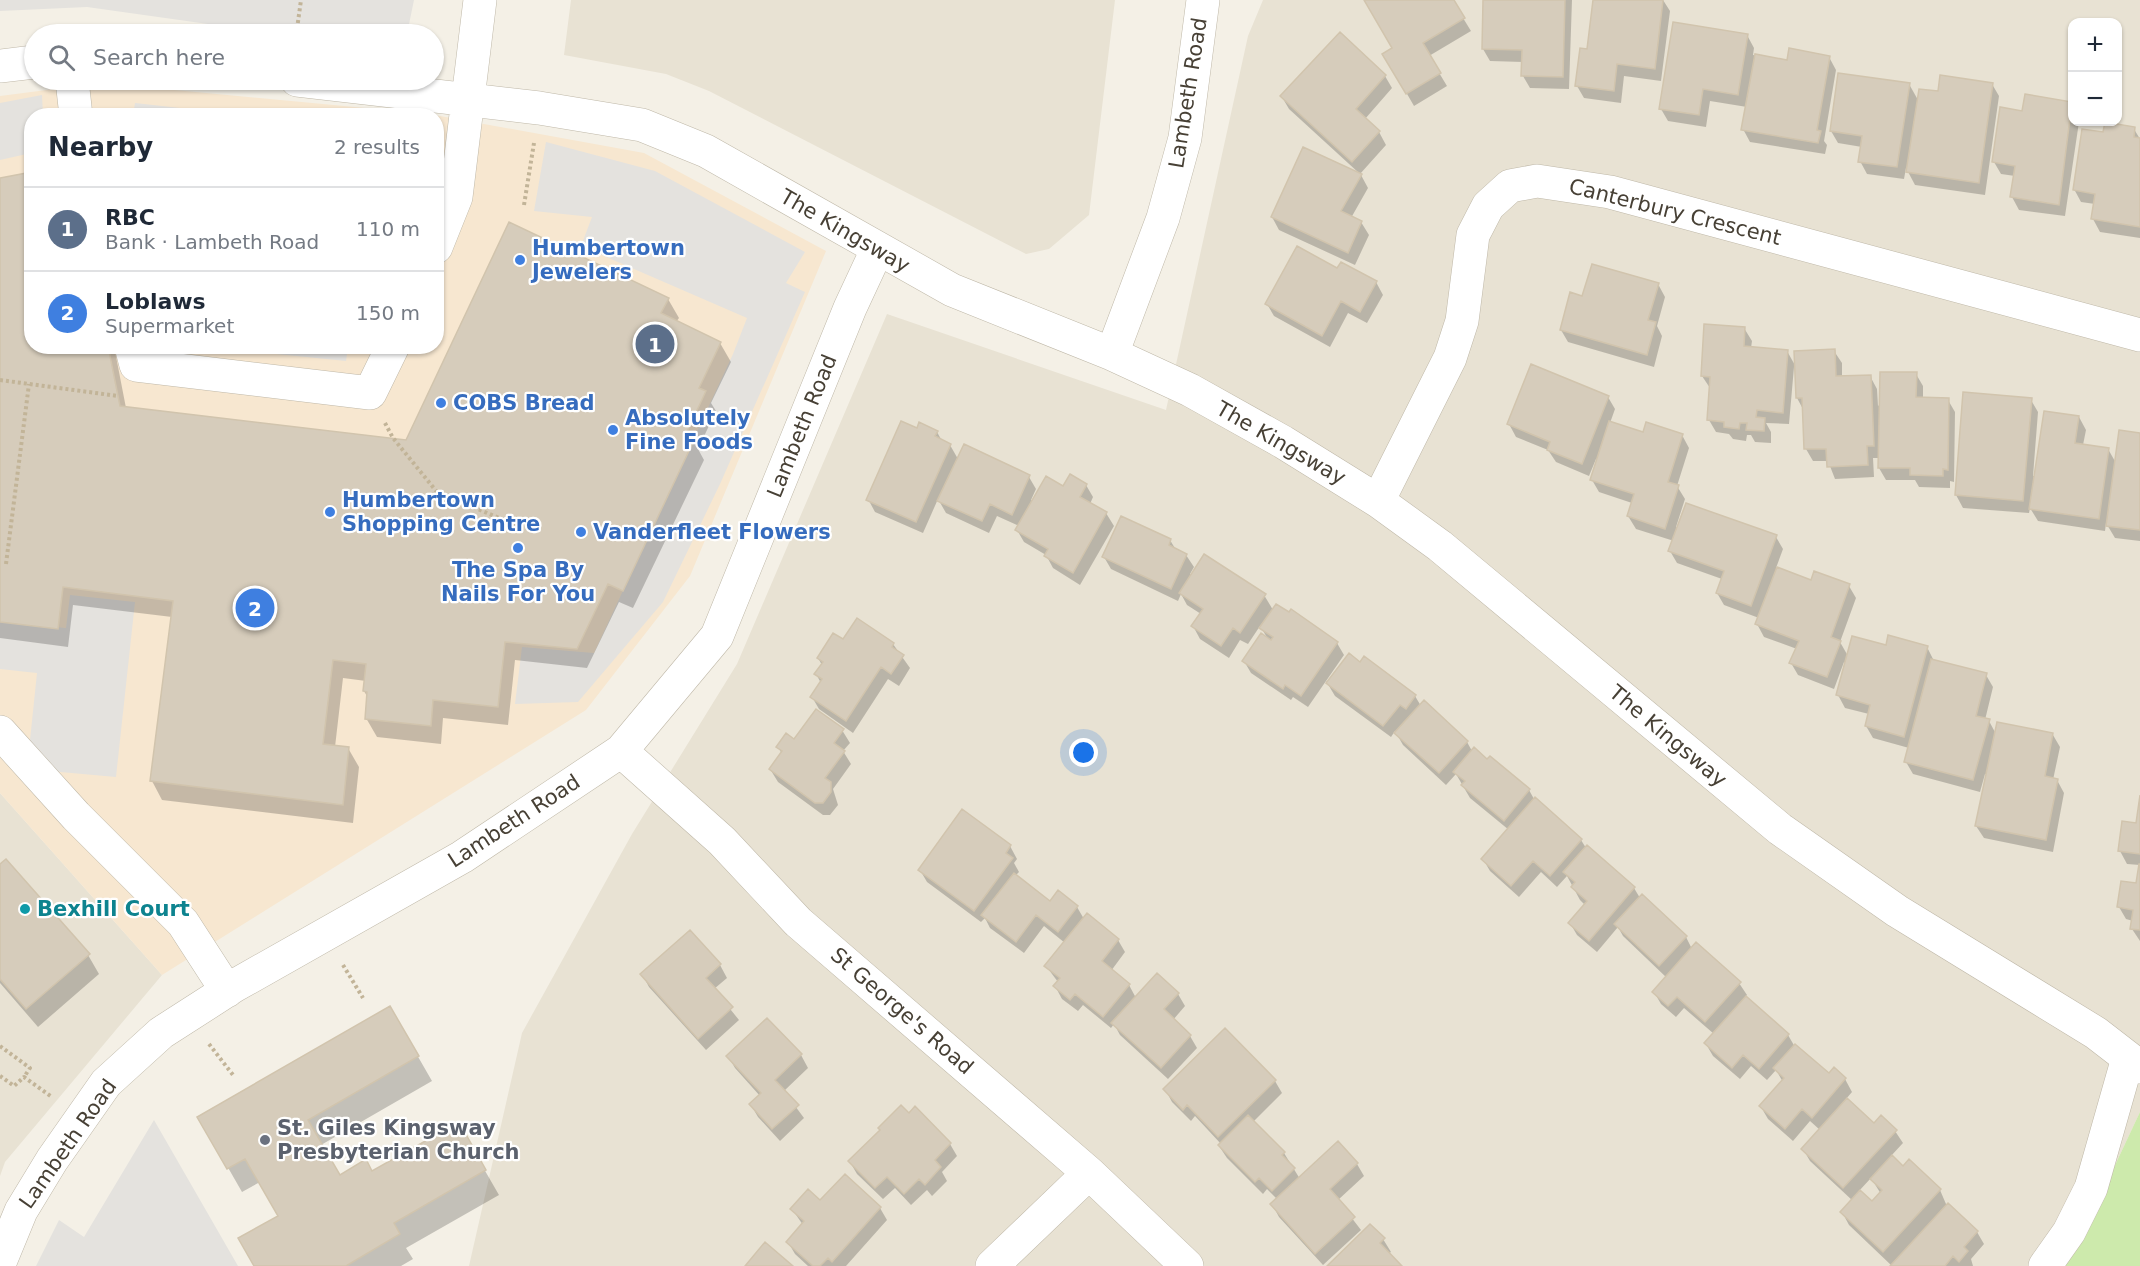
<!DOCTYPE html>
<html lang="en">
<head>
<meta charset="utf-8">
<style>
  :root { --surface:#fff; --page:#f2f2f3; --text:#1f2937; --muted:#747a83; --line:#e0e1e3; --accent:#7c3aed }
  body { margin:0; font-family:"DejaVu Sans",sans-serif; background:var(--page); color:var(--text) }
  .controls { position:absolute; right:18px; top:18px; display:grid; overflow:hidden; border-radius:12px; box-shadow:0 2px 4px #0004 }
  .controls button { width:54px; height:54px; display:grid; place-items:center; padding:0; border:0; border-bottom:2px solid var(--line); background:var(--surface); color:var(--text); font:30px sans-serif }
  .you { position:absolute; left:1084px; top:753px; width:21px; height:21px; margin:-15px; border:4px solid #fff; border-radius:50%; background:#1a73e8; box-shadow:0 0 0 9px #1a73e833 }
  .badge { display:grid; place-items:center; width:39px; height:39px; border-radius:50%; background:var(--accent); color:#fff; font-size:20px; font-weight:700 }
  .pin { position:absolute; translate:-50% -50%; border:3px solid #fff; box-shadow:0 2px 6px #0006 }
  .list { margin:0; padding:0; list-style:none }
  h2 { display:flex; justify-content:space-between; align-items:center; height:78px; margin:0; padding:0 24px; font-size:26px }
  h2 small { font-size:20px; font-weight:400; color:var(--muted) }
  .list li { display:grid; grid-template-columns:39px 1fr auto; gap:18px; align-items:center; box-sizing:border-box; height:84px; padding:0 24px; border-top:2px solid var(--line) }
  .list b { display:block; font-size:22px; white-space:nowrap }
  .list p { margin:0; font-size:20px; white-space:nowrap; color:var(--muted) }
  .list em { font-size:20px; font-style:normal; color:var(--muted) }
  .icon { flex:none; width:33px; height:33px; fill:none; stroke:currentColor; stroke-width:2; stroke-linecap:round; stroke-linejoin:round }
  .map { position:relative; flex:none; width:2140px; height:1266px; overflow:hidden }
  .search { position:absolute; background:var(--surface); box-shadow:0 2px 4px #0004; left:24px; top:24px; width:420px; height:66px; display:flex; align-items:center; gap:15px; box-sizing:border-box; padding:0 21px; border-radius:33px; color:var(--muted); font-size:22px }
  .panel { position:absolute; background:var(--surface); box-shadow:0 2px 4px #0004; left:24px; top:108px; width:420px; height:246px; border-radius:24px }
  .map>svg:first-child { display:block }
</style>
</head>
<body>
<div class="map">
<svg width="2140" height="1266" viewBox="0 0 2140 1266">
  <rect width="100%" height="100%" fill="#f4f0e6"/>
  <!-- residential -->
  <path fill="#e8e2d3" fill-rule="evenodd" d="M571,0h544l-26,215 -40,34 -23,5 -317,-163 -43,-17 -102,-19z
    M1263,0h877v1112l-39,83 -41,71h-1591l53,-233 110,-199 105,-170 150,-350 279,96 82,-374zM2072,22h46v100h-46z
    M0,793l162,182 -157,187 -5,14z"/>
  <!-- commercial -->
  <path fill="#f7e7d0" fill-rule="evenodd" d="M101,83l328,31 215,39 182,98 -136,325 -104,134 -424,265 -162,-182v-697zM32,116h404v230h-404z"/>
  <!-- green -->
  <path fill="#cdeaac" d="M2140,1112v154h-80l41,-71z"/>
  <!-- parking -->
  <path fill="#e4e2de" d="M0,0h414l-7,34h-127l-193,-27 -87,4z
    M42,95l1,20 -11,1 -1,37 -31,7v-57z
    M135,103l108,12h-110z
    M546,142l109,29 150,81 -19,31 19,9 -85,192 -57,118 -85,100 -63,2 7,-57 72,6 139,-299 14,-36 -166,-72 11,-29 -58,-6z
    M208,347h140l-2,14z
    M70,595l65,7 -19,175 -89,-8 10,-96 -37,-4v-47l66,6z
    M154,1120l84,146h-202l23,-46 25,17z"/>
  <!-- shadow -->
  <path fill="#0003" fill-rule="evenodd" d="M1365,0h87l19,31 -42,25 18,30 -33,20 -30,-52 10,-5z
    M1484,0h88l-3,89 -39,-1 -7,-12v-14l-33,-1 -7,-12z
    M1594,0h69l7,11 -9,70 -37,-5 -3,27 -37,-5 -7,-12 11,-36z
    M1340,34l45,42 7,12 -27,31 14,13 7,13 -26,29 -71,-65 -7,-12z
    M1747,35l7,13 -1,7 36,6 40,-4 7,13 -12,71 3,4 -2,9 -75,-12 -7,-13 4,-22 -37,-6 -4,26 -38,-6 -7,-12z
    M1909,84l9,16 21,-7 53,-9 7,12 -14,99 -70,-10 -9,-17 -2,11 -37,-5 -7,-13 2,-14 -24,-4 -7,-12z
    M2026,96l46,7v19h7l-14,94 -46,-6 -7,-13 3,-21 -14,-2 -7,-12 29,-50z
    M2134,129l6,10v99l-40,-6 -7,-13 2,-15 -14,-2 -7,-13 30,-55z
    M1361,175l7,13 -17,30 10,4 8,13 -14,30 -76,-35 -7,-13z
    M0,180l32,166h82l12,62 281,34 261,-143 11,19 -3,4 44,21 11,19 -20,41 5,8 -18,38 6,11 -71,148 -14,-6 -32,66 -72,-8 -7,65 -65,-7 -2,26 -64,-7 -11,-19 2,-20 -4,-7 2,-10 -23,-3 -8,69 13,1 11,19 -6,56 -191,-23 -10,-19 20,-164 -99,-12 -5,42 -68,-9z
    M1338,270l38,12 7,13 -16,28 -19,-10 -18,34 -56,-31 -7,-12z
    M1658,284l7,13 -8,29 5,10 -8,31 -86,-25 -7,-12 22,-33z
    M1744,328l8,13 -1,7 36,3 9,16 38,-16 8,12v14l28,-1 7,13 1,17 38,-32 7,12v13l25,1 7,12 -1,70 -4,-1v7l-31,-1 -4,-7h-29l-7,-12v-10h-6l1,19 -39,2 -7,-18h-15l-7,-12 -2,-38 -7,-13 -1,-31h-2l-5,57 -23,-1 5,9v11l-16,-1 -4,-7h-4l-1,6 -13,-2 -4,-5 -13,-2 -7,-12 1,-32 -8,-12z
    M1965,394l66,6 7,12 -5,64h2l44,-59 7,13 -3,15 25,4 8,14 24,-29v107l-25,-3 -9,-15 -1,8 -67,-10 -8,-13 -1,5 -66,-5 -7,-13z
    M1608,397l7,12 -5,14 34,11 38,1 7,13 -12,38 8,13 -9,28 100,10 7,12 -7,19 36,14 37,4 7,12 -16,44 8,14 39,-9h40l7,14 52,14 7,12 -8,33 4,1 7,13 57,1 7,12 -7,33h4l7,13 -11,59 -69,-14 -8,-12 11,-52h-2l-5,18 -67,-18 -7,-12 3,-14 -36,-10 -7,-12 3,-12 -24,-6 -7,-13 8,-32 -2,-1 -10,27 -36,-14 -7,-12 6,-14 -33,-12 -7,-13 2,-6 -35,-13 -7,-12 5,-14 -45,-16 -7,-12 4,-10 -38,-12 -8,-13 4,-13 -33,-11 -7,-12 6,-21h-2l-7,17 -33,-14 -8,-12 -32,-13 -7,-13z
    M917,430l20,2 5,9 8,4 8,14 71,18 7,12 -5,11 2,1 31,-13 22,-3 7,12 -3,7 16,9 8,13 -34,59 -27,-17 -7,-13 -22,-13 -7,-12 2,-4 -22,-10 -8,17 -43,-20 -8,-14 -15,34 -48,-21 -7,-13z
    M1170,540l6,10 10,5 8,12 -4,7 74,21 9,15 64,33 7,12 -18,26 2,1 87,14 6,10 3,-4 43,40 5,9 57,39 5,9 47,41 5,8 48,40 6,10 46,39 6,12 47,34 8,12 -2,2 43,38 7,12 34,28 5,-6 11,10 7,13 -6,7 29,26 20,6 8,12 -12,13 12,12 6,-6 31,28 6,14 31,28 7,12 -13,15 2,7h-81l-43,-41 -7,-13 11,-11 -43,-40 -7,-12 17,-19 -10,-9 -17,20 -25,-22 -7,-12 22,-25 -7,-12 -9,10 -16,-14 -11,13 -27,-23 -7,-12 8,-10 -30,-26 -8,9 -15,-13 -7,-12 13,-14 -44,-42 -5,-9 -21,25 -20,-17 -7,-12 15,-18 -5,-5 -13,-24 -10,11 -16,-15 -22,25 -29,-26 -7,-12 26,-29 -39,-32 -14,-24 -10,11 -43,-40 -8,-14 -4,6 -56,-41 -9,-15 -18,26 -15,-10 -2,3 -40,-27 -7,-12 24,-22 -8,-13 -12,18 -8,-4 -11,18 -29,-19 -7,-13 8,-12 -14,-9 -6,-11 -3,7 -67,-32 -7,-12zM1871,1178l10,16 -9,9 -13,-12z
    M843,641l50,3 17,24 -11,18 -11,-7 -35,54 -34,-24 -7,-12 9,-14 -5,-9 6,-9 -4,-7z
    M842,730l8,13 -7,8 8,13 -18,25 5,16 -8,10h-7l-45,-33 -8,-13 12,-15 -4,-7 16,-6z
    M2140,806v59l-13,-1 -7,-13 18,-26z
    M1010,846l7,13 -3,4 5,9 -4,4 35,27 8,-11 19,15 7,12 4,-4 30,25 7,12 -14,19 18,14 7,13 42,-4 7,12 -12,14 17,16 7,12 -29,31 -48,-44 -6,-11 -3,4 -28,-23 -5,6 -16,-12 -7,-13 3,-4 -12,-16 19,-23 -21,-17 -20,27 -34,-25 -5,-10 -4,4 -54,-40 -7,-12z
    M0,866l88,89 11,19 -61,53 -38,-44z
    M2140,869v72l-8,-12 1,-8 -7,-2 -7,-12 19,-22z
    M690,932l30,33 7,13 -13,11 25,31 -33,30 -57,-63 -7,-13z
    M390,1008l42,73 -111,64 18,32 33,-4 86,-49 41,71 -93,53 7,11 -12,7h-145l24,-50 -20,-34 -18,10 -43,-75z
    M801,1055l7,13 -24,23 20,27 -24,23 -22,-24 -7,-12 9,-9 -25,-28 -7,-12z
    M1275,1081l7,12 -29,29 31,31 16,26 57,-15 7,12 -26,24 23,30 -38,35 -44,-48 -7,-13 5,-5 -10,-10 -4,5 -36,-36 -8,-12 2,-2 -26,-28 -4,5 -19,-19 -7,-13z
    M915,1108l35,36 7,12 -15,16 5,9 -15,15 -5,-6 -16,15 -16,-17 -12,11 -26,-25 -7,-12 32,-31z
    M820,1202l60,6 7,12 -41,46h-38l-13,-12 -7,-12 15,-17 -11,-16z
    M1383,1239l8,13 -3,2 12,12h-71z"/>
  <!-- building -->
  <path fill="#d6ccbb" stroke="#d1c4ad" stroke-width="1.5" d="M1364,0h90l11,18 -42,25 18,30 -35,21 -24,-40 10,-6z
    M1483,0h82l-2,77 -42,-1 1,-26 -40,-1z
    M1593,0h70l-8,69 -38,-5 -3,27 -39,-5 5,-38 7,1z
    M1673,22l75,12 -10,61 -35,-6 -4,26 -40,-6z
    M1340,32l46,43 -30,34 24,22 -28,31 -72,-66z
    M1789,48l41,8 -13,74 4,1 -3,12 -77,-13 14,-76 32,6z
    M1838,73l72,10 -13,84 -39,-5 4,-26 -32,-5z
    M1940,75l53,8 -14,100 -73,-11 13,-83 19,2z
    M2025,94l47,8 -13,103 -49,-8 5,-31 -23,-4 8,-55 22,4z
    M2105,122l30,5 -1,10 6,1v89l-49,-8 4,-25 -22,-4 9,-61 21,3z
    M1303,147l59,27 -21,37 21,10 -14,32 -77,-36z
    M32,172v174h76l12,60 286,34 103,-218 160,76 -8,15 60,29 -22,46 7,3 -21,45 9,4 -71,151 -15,-7 -31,65 -72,-7 -7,65 -65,-7 -2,26 -66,-7 2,-27 -4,-1 3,-27 -33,-4 -10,84 26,3 -6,58 -193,-24 23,-180 -110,-14 -5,42 -58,-7v-444z
    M1297,246l40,22 4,-6 36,19 -17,31 -19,-11 -19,35 -57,-32z
    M1592,264l67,19 -11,37 8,2 -9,33 -87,-25 10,-38 12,4z
    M1704,324l41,3 -1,19 44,4 -5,63 -26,-3 -1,7 9,1 -1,13 -18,-1 1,-7h-7l-1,6 -15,-2v-5l-17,-2 3,-43 -9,-1z
    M1835,349l1,27 35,-1 3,71h-7l1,19 -41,2 -1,-18h-22l-2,-51h-6l-2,-47z
    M1531,364l78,32 -27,68 -35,-14 3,-8 -43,-18z
    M1880,372h37l-1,25 33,1 -1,72 -5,-1v7l-33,-1v-7h-32z
    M1963,392l69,6 -9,103 -68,-6z
    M2044,411l35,5 -4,27 34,5 -10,71 -70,-10z
    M901,421l16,7 2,-6 19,9 -3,5 16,8 -35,78 -50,-22z
    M1609,421l34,11 3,-10 37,12 -15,48 11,3 -14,44 -38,-13 7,-22 -44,-14z
    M2119,430l21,3v97l-34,-4z
    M964,444l66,31 -18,40 -22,-11 -8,17 -45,-20z
    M1070,474l17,10 -7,13 27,15 -34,61 -29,-17 4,-7 -33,-19 31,-54 17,10z
    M1686,503l91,32 -26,71 -35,-13 8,-22 -56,-20z
    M1121,516l50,23 -2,6 18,9 -16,35 -69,-32z
    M1204,554l62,40 -26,39 -7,-5 -12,18 -30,-20 12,-17 -24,-16z
    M1777,567l34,13 3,-9 36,13 -19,53 10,4 -14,36 -38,-14 10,-22 -44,-17z
    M1276,604l13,8 2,-3 47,33 -37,54 -16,-11 -2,4 -41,-28 19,-28 10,7 2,-3 -14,-9z
    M857,618l37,25 -2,4 12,8 -13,19 -10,-7 -35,54 -36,-24 12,-18 -8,-5 9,-12 -6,-4 16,-25 10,6z
    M1888,635l40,11 -24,91 -39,-11 5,-21 -34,-10 16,-59 34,9z
    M1349,653l11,9 4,-6 52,39 -10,14 -6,-4 -17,21 -57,-43z
    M1931,659l56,14 -11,43 14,3 -17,61 -69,-18z
    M1424,700l44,41 -29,32 -45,-40z
    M816,709l28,20 -10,14 11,8 -20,27 6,4v10l-8,11h-8l-46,-34 13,-18 -6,-4 10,-14 8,6z
    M1997,722l56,11 -8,43 13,3 -12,61 -71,-14z
    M1474,747l13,12 3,-3 40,33 -26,32 -43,-36 4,-4 -12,-9z
    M2140,795v59l-22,-3 4,-30 14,2z
    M1535,797l47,42 -32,37 -17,-15 -22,25 -30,-27z
    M962,809l49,36 -5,8 7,5 -39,53 -56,-41z
    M1587,845l48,42 -46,54 -21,-18 19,-22 -16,-14 4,-5 -12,-10z
    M6,859l84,95 -64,55 -26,-30v-115z
    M2139,864h1v66l-10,-1 3,-19 -16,-3 4,-26 15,2z
    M1014,873l36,28 8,-11 20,16 -20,26 -22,-17 -20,27 -35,-27z
    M1642,894l45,42 -28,30 -45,-42z
    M1087,913l32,26 -17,22 28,23 -27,33 -28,-23 -5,6 -17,-14 7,-8 -16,-12z
    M690,930l31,34 -15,14 27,29 -35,32 -58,-65z
    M1696,942l45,40 -36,40 -28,-25 -9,9 -16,-14z
    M1157,973l22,20 -15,16 27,26 -30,33 -50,-45z
    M1746,996l43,38 -30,35 -16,-14 -11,13 -28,-25z
    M390,1006l29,50 -111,64 32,55 26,-16 6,12 87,-49 27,48 -92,53 6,11 -54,32h-92l-16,-28 40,-22 -33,-57 -18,10 -30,-52z
    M767,1018l35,36 -27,26 24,25 -27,24 -23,-25 12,-11 -35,-37z
    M1225,1028l51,52 -58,57 -31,-32 -4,5 -20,-21z
    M1795,1044l34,29 5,-6 12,11 -34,40 -10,-9 -17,20 -26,-23 25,-28 -11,-10z
    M1847,1098l27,25 7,-8 16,15 -54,58 -42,-39z
    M901,1105l8,8 6,-7 36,37 -16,17 6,7 -16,18 -6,-6 -15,15 -17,-17 -12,11 -27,-27 32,-31 -2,-2z
    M1248,1115l37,37 -3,3 13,13 -23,23 -13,-13 -4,4 -37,-37z
    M1338,1141l20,22 -28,26 25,28 -40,37 -45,-50z
    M1892,1155l11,11 6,-7 32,30 -58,63 -43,-40 20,-22 12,11 10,-11 -12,-11z
    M845,1174l36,33 -49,55 -4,-4 -8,8h-7l-27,-24 18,-21 -14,-12 18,-20 12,11z
    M1948,1203l30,28 -14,16 4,4 -9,11 -6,-6 -8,10h-55z
    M1370,1224l15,14 -5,5 22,23h-75z
    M765,1242l28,24h-48z"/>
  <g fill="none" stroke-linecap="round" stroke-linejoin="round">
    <!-- minor casing -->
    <g stroke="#bfb8a8" stroke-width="34">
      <path id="minor" d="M0,66l34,-4
        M72,80l4,36
        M297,80l242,28 103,17 64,26 246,139 160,64 78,36 93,52 95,59 62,45 340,283 117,82 199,122 44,34
        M436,247l20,-50 24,-197
        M131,346l5,19 234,28 23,-47
        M1112,354l51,-136 22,-80 18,-138
        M1378,501l72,-143 12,-37 11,-86 15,-29 22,-20 27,-5 73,11 530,143
        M0,732l76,84 107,107 44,68
        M621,751l101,90 76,81 291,251 98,93
        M0,1262l21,-51 31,-51 54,-77 55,-50 73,-47 228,-129 159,-106 96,-115 133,-328 27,-58
        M992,1266l97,-93
        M2045,1266l24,-34 22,-44 37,-130"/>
    </g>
    <!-- path -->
    <path stroke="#c2b498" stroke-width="4" stroke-dasharray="3 3" stroke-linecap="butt" d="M297,29l4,-29
      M524,205l10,-62
      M0,380l118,16
      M385,423l8,15 44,54 86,36
      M6,564l23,-180
      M343,965l20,33
      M209,1044l24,31
      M0,1046l30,22 -6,9
      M0,1076l14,10 10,-9 28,20"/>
    <!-- minor -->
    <use href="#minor" stroke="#fff" stroke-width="33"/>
  </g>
  <!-- markers -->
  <g fill="#3f7fe0" stroke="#fff" stroke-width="2">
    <circle cx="520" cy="260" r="6"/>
    <circle cx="441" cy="403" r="6"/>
    <circle cx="613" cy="430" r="6"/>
    <circle cx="330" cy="512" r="6"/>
    <circle cx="581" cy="532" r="6"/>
    <circle cx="518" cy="548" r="6"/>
  </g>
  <circle fill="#0f9aa8" stroke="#fff" stroke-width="2" cx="25" cy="909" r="6"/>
  <circle fill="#6b7280" stroke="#fff" stroke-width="2" cx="265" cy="1140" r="6"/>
  <g text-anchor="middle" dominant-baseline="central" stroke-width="4.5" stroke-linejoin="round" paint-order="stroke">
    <!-- street labels -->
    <g font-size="21" fill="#474035" stroke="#fff">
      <text transform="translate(1188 93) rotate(-81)">Lambeth Road</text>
      <text transform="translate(1675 212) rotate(14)">Canterbury Crescent</text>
      <text transform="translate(845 231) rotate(30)">The Kingsway</text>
      <text transform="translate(802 426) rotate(-68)">Lambeth Road</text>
      <text transform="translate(1281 443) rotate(30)">The Kingsway</text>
      <text transform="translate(1668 736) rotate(40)">The Kingsway</text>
      <text transform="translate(514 821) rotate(-33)">Lambeth Road</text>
      <text transform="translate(902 1011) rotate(41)">St George's Road</text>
      <text transform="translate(68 1144) rotate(-55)">Lambeth Road</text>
    </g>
    <!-- shop labels -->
    <g font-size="21" font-weight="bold" fill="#366cbe" stroke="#fff" text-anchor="start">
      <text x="532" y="248">Humbertown<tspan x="532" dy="24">Jewelers</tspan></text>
      <text x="453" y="403">COBS Bread</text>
      <text x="625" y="418">Absolutely<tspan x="625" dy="24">Fine Foods</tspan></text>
      <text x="342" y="500">Humbertown<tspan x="342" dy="24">Shopping Centre</tspan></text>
      <text x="593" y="532">Vanderfleet Flowers</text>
      <text x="518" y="570" text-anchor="middle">The Spa By<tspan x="518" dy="24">Nails For You</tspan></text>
    </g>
    <!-- culture labels -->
    <g font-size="21" font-weight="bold" fill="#0d838f" stroke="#fff" text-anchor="start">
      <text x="37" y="909">Bexhill Court</text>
    </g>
    <!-- worship labels -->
    <g font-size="21" font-weight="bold" fill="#5b616d" stroke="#fff" text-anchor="start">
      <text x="277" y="1128">St. Giles Kingsway<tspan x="277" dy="24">Presbyterian Church</tspan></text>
    </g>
  </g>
</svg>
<div class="controls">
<button>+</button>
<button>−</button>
</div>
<div class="you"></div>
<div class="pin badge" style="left:655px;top:344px;background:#5c6f8a">1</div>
<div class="pin badge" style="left:255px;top:608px;background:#3f7fe0">2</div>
<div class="search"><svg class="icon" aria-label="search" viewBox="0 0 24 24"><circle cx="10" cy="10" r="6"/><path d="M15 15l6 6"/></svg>Search here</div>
<section class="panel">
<h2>Nearby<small>2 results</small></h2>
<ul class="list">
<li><span class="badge" style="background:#5c6f8a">1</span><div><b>RBC</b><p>Bank · Lambeth Road</p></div><em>110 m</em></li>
<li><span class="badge" style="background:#3f7fe0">2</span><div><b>Loblaws</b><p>Supermarket</p></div><em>150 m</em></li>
</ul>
</section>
</div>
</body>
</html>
